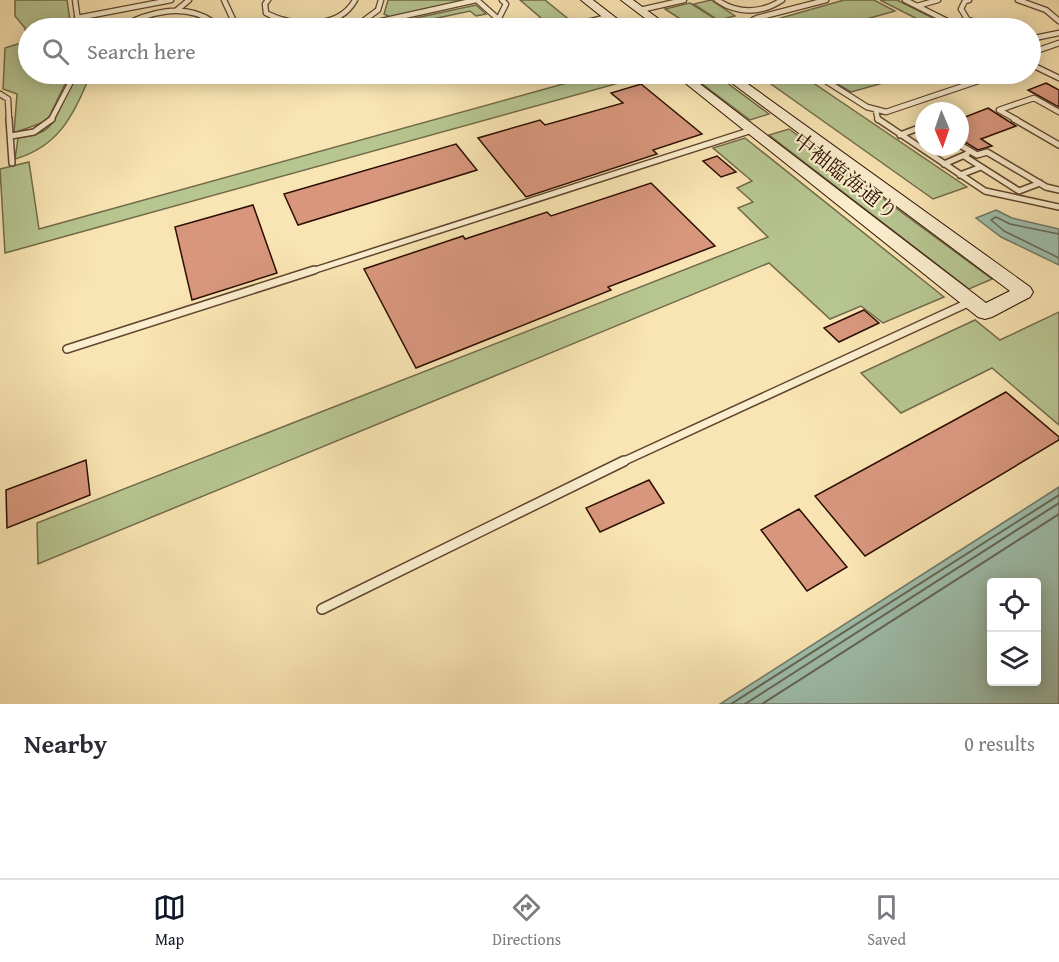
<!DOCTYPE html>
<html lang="en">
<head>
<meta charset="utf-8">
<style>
  :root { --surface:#fff; --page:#f2f2f3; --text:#2b2b33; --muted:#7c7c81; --line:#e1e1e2; --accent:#111827 }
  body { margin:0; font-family:"Gentium Book Plus","Noto Serif JP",serif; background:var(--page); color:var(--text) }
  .controls { position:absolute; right:18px; bottom:18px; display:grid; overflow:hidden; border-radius:6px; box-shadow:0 3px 15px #0003 }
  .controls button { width:54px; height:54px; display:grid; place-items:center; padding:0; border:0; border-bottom:2px solid var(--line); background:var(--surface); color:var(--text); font:30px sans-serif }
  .compass { position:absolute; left:915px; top:102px; width:54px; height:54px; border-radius:50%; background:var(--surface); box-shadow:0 3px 15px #0003; rotate:178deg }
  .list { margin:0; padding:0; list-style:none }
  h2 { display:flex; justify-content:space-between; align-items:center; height:78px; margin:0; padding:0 24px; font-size:26px }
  h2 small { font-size:20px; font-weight:400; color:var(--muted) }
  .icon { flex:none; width:33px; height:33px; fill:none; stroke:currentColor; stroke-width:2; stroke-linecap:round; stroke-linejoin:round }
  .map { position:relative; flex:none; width:1059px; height:704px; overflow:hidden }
  .search { position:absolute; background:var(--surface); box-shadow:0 3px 15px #0003; left:18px; right:18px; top:18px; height:66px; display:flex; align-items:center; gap:15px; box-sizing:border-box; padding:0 21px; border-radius:33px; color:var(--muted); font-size:22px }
  .sheet { height:174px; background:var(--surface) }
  nav { display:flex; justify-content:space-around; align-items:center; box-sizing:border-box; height:84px; border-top:2px solid var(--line); background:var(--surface); font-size:16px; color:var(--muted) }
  nav a { display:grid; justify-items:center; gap:3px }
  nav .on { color:var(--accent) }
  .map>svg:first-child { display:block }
</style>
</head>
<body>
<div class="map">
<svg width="1059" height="704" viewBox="0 0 1059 704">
  <rect width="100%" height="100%" fill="#f9e5b3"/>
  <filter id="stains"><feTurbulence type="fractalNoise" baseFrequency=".00333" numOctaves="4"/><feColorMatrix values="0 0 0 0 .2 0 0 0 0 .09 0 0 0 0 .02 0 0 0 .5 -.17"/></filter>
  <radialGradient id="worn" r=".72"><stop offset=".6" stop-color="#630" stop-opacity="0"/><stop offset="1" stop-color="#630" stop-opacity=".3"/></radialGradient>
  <!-- green -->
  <path fill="#b7c691" stroke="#726a4a" stroke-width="1.5" d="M15,0h52l4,28h-43v46h42l-23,47 -33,12 3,-39 -14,-5 2,-41 22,-7 -2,-13 -10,-12z
    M388,0h82l-78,18 -8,-4z
    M520,0h25l27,22 -24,6h-35l-6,-7c12,-2 22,1 34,-3z
    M711,0l24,16 -17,4 -24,-16z
    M844,0h30l21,11 -61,17h-70l-1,-5z
    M880,0h17l56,28h-18z
    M690,3l40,25h-36l-29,-19z
    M476,5l10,9 -10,2 -6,-5 -79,17h-22z
    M86,74l45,3 60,-3c-38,7 -65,11 -103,6 -15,37 -31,67 -73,79l3,-21c9,-2 19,-3 27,-8 19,-13 18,-50 41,-56z
    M568,74h63l6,4 -632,175 -5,-84 29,-7 10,67 535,-148z
    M689,74h26l54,40 -19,6z
    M757,74h43l167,113 -34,12z
    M820,74h30l11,7 25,-7 11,5 -46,13z
    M789,129l203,150 -23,10 -200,-154z
    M745,138l199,159 -61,26 -22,-17 -31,13 -61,-56 -731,301 -1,-41 731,-286 -30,-29 15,-6 -16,-14 15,-7 -39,-33z
    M1059,312v113l-67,-57 -91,45 -40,-40 114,-53 25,20z"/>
  <!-- water -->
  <path fill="#9ebfac" stroke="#707868" stroke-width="1.5" fill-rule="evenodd" d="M996,210l16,8 47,11v36l-58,-28 -25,-19z
    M1059,487v217h-339zM992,582h44v100h-44z"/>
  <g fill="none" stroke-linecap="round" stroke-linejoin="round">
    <!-- shore-far1 -->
    <path stroke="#656657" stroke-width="1.5" d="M1059,234l-49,-10 -14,-7 -5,3 13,11 55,27"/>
    <!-- shore -->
    <path stroke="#656657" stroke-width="2" d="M731,704l328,-209
      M745,704l314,-201
      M762,704l297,-190"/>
  </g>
  <!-- building -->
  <path fill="#d8977d" stroke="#2c0e02" stroke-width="1.5" d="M1046,83l13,7v17l-31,-17z
    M641,84l61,50 -49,16 4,4 -131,43 -48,-59 62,-18 5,5 78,-22 -12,-10z
    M988,108l28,18 -35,13 11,7 -14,4 -18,-11v-20z
    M456,144l21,26 -179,55 -14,-31z
    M717,156l19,16 -15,5 -18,-16z
    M651,183l64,63 -107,41 3,3 -195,78 -52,-99 99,-33 2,3 82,-27 4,4z
    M253,205l24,68 -85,27 -17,-73z
    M864,310l15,13 -40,19 -15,-14z
    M1006,392l53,45v3l-194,116 -50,-60z
    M86,460l4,35 -83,33 -1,-38z
    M649,480l15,23 -64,29 -14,-24z
    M799,509l48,58 -40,24 -46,-61z"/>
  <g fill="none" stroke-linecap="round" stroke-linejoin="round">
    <!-- lane-far3 casing -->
    <g stroke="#5f442e" stroke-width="7">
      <path id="lane-far3" d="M75,0l4,28
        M224,0l13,28
        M268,0l-3,4 1,9c26,14 73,17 89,-13
        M717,0c20,14 44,14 65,0
        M905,0l56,28
        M969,0l-4,1 -4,8 6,10 20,9
        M1018,0l28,10 13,11
        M478,1l30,27
        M917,6l21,-6
        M177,10l12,-10
        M640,10l44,-10
        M77,18l94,-18
        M498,20l8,-16 -4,-4
        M359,24l19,-14 3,-10
        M119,28c29,-16 65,-26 94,-6l-1,6
        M350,28l126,-28
        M562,28l46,-11
        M754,28l-1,-8 4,-2 69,-18
        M1030,39l29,-6
        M1030,53l29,-10
        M1030,64l29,14
        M815,74l52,33 19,5 113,-38
        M0,94l8,5 1,21
        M876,111l2,9
        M51,120l24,-46
        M1017,120l-18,-10 35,-12 25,14"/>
    </g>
    <!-- lane-far2 casing -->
    <g stroke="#5f442e" stroke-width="8">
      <path id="lane-far2" d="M9,119l3,44
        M878,119l107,72 74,16
        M1014,119l45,26
        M900,135l24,-9
        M11,136l23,-4 18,-13
        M960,145l17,10 10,-3 59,35 13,3
        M964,156l55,35 21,-8
        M944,164l23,-10
        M960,175l21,-8
        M309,272l443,-142"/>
    </g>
    <!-- lane-far1 casing -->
    <g stroke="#5f442e" stroke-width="10">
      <path id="lane-far1" d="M67,349l247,-79
        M620,463l350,-161"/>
    </g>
    <!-- lane casing -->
    <g stroke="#5f442e" stroke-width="12">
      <path id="lane" d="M322,609l302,-148"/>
    </g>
    <!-- secondary casing -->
    <g stroke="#2c0e02" stroke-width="2">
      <path id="secondary" d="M581,0h12l36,28h-13z
        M621,0h12l38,28h-13z
        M674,74h13l299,229 24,-12 -290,-217h14l296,213 3,5 -3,5 -38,20 -7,2 -7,-2z"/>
    </g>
    <!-- lane-far3 -->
    <use href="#lane-far3" stroke="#fbeece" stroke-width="4.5"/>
    <!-- lane-far2 -->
    <use href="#lane-far2" stroke="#fbeece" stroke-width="5"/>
    <!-- lane-far1 -->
    <use href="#lane-far1" stroke="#fbeece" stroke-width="7"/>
    <!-- lane -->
    <use href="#lane" stroke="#fbeece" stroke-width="9"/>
    <!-- secondary -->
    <use href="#secondary" fill="#fbeece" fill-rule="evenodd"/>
  </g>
  <g text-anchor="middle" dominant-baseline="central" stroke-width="4.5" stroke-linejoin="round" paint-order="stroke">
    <!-- street labels -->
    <g font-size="21" fill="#2c0e02" stroke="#fbeece">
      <text transform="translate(846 176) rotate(38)">中袖臨海通り</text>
    </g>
  </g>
  <rect width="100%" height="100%" filter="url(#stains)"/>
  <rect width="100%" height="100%" fill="url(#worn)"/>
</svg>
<div class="controls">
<button><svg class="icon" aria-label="locate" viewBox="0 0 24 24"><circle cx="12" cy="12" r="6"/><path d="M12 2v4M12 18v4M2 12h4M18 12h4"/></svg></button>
<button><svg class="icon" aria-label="layers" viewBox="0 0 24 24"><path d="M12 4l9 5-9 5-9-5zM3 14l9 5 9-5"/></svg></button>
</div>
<svg class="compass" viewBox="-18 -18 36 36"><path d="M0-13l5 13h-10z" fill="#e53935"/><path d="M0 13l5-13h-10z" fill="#7c7c81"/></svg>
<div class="search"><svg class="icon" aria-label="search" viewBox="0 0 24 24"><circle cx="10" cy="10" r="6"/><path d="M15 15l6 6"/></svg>Search here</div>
</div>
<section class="sheet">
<h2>Nearby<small>0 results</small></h2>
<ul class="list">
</ul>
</section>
<nav>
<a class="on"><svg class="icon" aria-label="map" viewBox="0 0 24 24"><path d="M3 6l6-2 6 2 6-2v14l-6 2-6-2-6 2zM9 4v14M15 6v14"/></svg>Map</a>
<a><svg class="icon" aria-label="directions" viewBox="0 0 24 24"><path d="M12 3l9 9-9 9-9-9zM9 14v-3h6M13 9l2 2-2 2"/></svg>Directions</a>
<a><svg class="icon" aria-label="saved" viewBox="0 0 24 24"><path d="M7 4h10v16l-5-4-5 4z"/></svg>Saved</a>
</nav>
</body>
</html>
